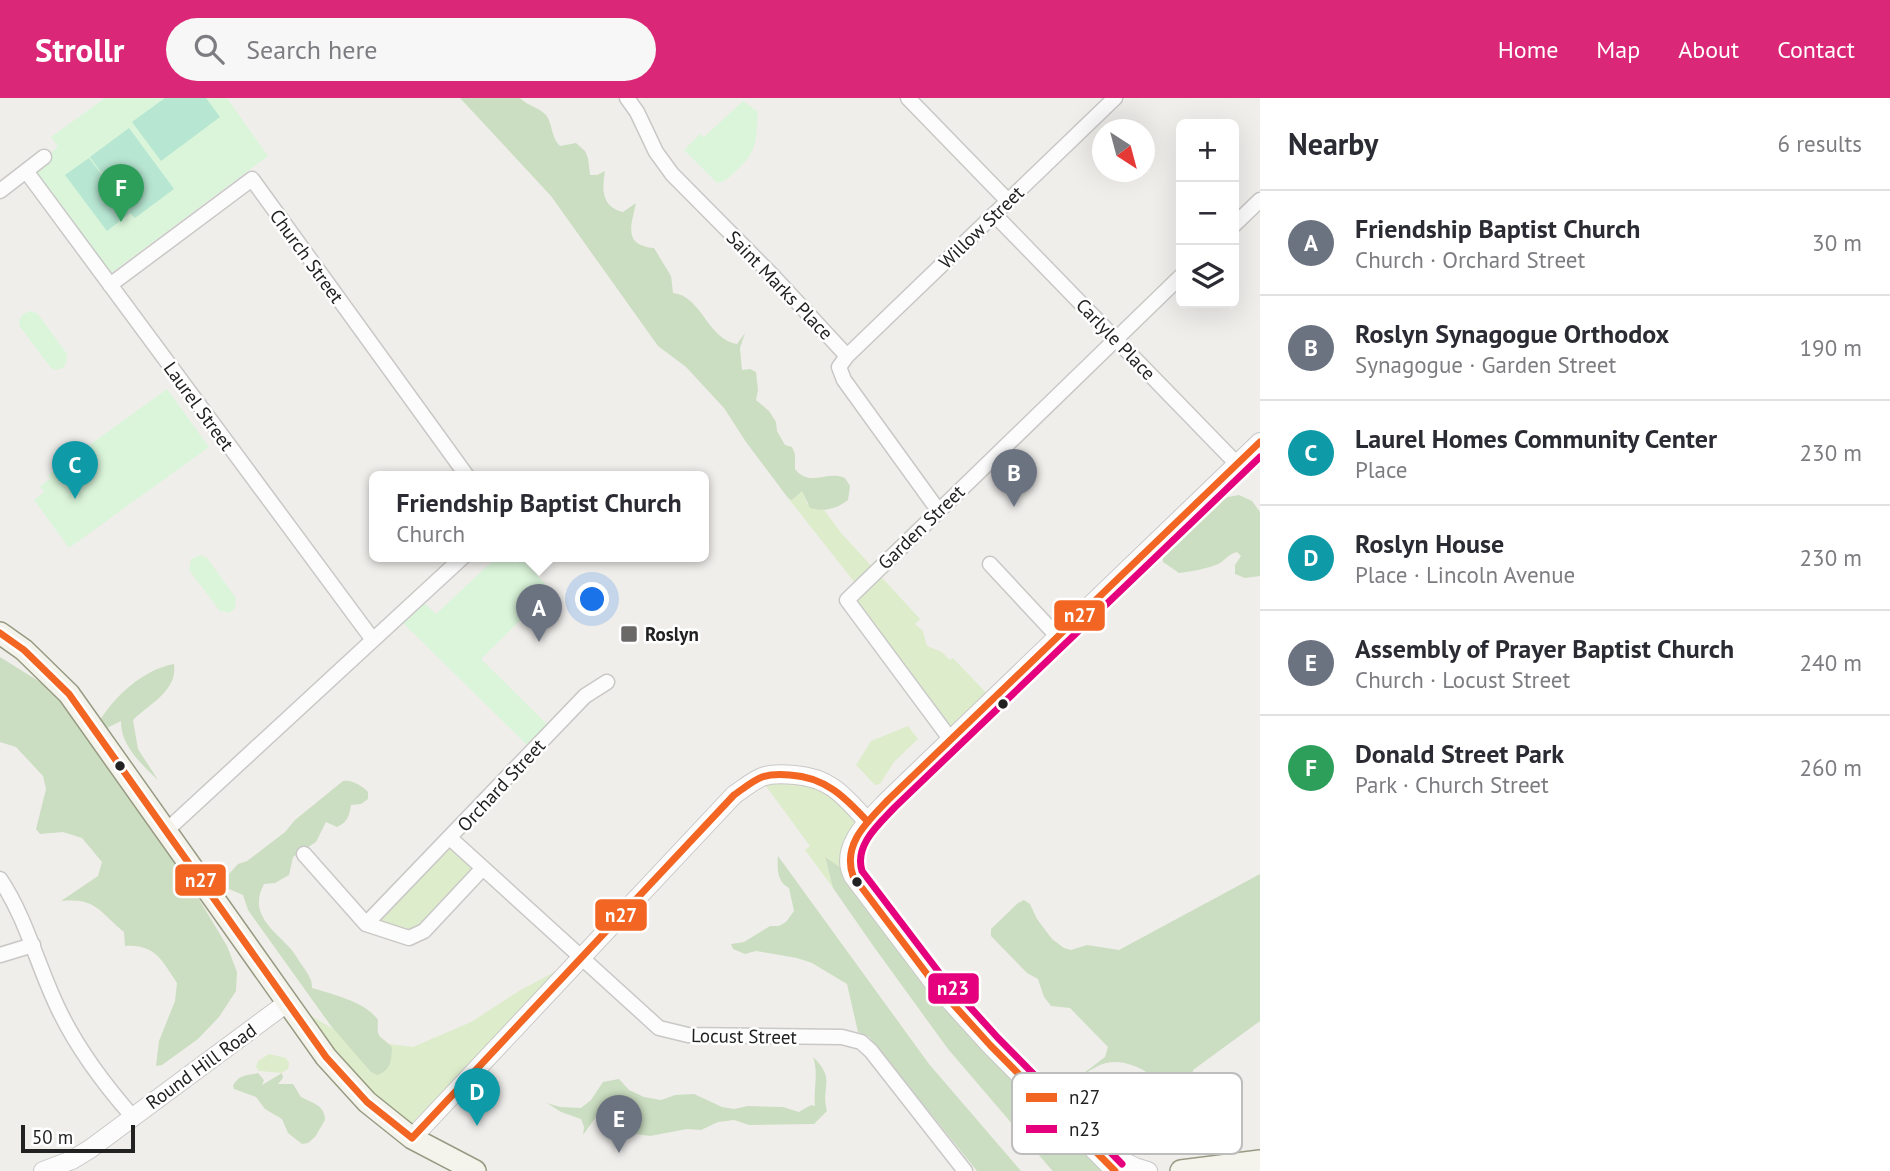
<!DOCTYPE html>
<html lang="en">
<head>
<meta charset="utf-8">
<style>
  :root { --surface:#fff; --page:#f7f7f7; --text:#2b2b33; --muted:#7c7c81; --line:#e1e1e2; --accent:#db2777 }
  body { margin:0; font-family:"PT Sans",sans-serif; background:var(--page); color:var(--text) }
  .controls { position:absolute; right:21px; top:21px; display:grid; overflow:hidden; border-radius:10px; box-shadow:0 7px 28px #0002 }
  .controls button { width:63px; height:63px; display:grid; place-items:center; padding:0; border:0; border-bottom:2px solid var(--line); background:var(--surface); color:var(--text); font:35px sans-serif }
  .compass { position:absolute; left:1092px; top:21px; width:63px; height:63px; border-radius:50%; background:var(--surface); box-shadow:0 7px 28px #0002; rotate:144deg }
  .scale { position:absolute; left:21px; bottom:18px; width:114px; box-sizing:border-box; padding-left:7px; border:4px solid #222; border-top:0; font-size:19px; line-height:24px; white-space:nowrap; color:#222; -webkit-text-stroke:5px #fff; paint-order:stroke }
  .you { position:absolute; left:593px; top:502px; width:24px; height:24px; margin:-18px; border:5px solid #fff; border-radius:50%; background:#1a73e8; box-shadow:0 0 0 10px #1a73e833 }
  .badge { display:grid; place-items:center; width:46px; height:46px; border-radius:50%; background:var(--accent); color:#fff; font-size:23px; font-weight:700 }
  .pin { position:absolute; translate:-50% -58px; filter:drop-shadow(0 2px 4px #0008) }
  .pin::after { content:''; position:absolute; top:37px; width:24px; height:21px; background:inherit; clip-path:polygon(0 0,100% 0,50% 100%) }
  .popup { position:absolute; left:369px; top:373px; width:340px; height:91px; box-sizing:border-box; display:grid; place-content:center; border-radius:10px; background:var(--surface); filter:drop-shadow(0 2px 5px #0005); font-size:23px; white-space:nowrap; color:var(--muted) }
  .popup b { font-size:26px; color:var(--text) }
  .popup::after { content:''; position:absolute; left:50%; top:100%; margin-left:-14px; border:14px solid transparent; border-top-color:var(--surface) }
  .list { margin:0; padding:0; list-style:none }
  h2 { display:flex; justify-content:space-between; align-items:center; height:91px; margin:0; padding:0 28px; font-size:30px }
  h2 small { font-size:23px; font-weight:400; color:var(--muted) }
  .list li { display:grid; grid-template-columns:46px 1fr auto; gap:21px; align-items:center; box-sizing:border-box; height:105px; padding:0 28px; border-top:2px solid var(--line) }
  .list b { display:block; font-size:26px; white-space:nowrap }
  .list p { margin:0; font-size:23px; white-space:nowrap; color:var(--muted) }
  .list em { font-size:23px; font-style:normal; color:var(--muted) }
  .icon { flex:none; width:38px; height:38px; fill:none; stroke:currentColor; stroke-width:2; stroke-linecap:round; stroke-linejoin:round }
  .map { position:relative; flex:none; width:1260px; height:1073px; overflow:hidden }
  header { display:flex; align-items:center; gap:42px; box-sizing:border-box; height:98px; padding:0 35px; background:var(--accent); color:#fff }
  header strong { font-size:33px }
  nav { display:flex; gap:38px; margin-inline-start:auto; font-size:24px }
  .search { width:490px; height:63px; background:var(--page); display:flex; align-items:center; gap:18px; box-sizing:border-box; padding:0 24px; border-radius:38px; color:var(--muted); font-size:26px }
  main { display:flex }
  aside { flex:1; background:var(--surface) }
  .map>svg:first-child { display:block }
</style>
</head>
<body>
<header>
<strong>Strollr</strong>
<div class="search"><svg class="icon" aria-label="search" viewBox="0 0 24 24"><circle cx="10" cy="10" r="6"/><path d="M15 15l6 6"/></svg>Search here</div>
<nav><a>Home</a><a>Map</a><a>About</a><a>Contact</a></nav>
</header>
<main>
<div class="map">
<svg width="1260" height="1073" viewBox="0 0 1260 1073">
  <rect width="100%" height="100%" fill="#f0eeeb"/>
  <!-- grass -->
  <path fill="#ddeccb" d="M802,392l5,14 18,7 17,23 78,85 -5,5 8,7 4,15 15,6 8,8 3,-2 40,42 -42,39 -104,-139 12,-12 -71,-90 4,2z
    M908,628l10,13 -24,23 -14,22 -5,1 -19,-20 15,-24z
    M810,678l58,46 -15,54 -28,-18 8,30 -28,-38 5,-4 -50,-68z
    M450,740l33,30 -66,68 -51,-12z
    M580,860l-168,180 -124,-136 62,37 63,8 58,-25 48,-31z
    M269,956l17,4 3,5 -1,6 -7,4 -22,-2 -3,-4 2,-6z"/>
  <!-- forest -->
  <path fill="#cbdec1" d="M460,0h60c8,8 18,9 25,16 8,8 5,22 15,32l16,-3 9,8 3,7 2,17h7l8,-4c-3,18 -4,35 18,41l13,-9c-5,23 -13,42 18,45l17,28 2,17c29,3 34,46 64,51l8,-11 -5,15 2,22 8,-1 6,3 2,18 -2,10 13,11 7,11 1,9 8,14 7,2 3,7v15c15,19 31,1 50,9l5,8 -2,14c-12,9 -23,12 -38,8l-8,-17 -10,9 -4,-2 -42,-56 -22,-34 -38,-41 -28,-21 -107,-150z
    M1239,397l13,6 8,11v64l-15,2 -10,-4v-9l6,-9 -4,-4c-9,2 -11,8 -19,12 -8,4 -29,8 -39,9l-16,-11 -2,-12 46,-49z
    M0,559l48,30 50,36c17,-27 44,-53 76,-59 4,27 -25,40 -41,56l5,29 20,31c-16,-15 -38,-35 -37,-59l-18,9 72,129 52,87 10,26 -1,19 -17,26 -21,22 -36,26 -6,1 3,-25 16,-40 2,-18c-15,-22 -21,-39 -52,-37l-1,-14c-26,-21 -27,-34 -63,-31l37,-25 4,-14 -20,-24 -19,-6 -23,2 -4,-5 10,-40 -3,-13 -27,-29 -16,-5z
    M343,683c8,-2 20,5 25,11v7l-7,5 -10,1c-2,11 -3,17 -14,22l-11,-5 -10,20 -23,15 -4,18 -14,8 -11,1c-16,30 9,45 27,65 5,6 8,13 13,19 5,8 8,11 8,20 20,6 54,14 66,32 -1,20 0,13 14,27 -1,13 0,23 -15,28l-6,-3 -40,-46 -83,-116 -5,-15 -14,-6v-15l9,-10 9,-3 38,-29 10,-12z
    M778,758l151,208 92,107h-44l-108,-134 -11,-5 -11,-48 -35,-21 -15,-5 -41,-7 -11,3 -12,-5 -2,-5 13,-2 26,-16h9l7,-4 8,-11 -5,-23c-12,-6 -12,-20 -11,-32z
    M825,759l28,19 39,50 220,245h-59l-3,-3 -102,-119 -74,-102 -41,-59z
    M1260,776v147l-67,49v15l-5,8 7,12 11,10v9l-4,3c-8,-6 -14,-18 -21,-26 -19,-19 -46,-44 -75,-38 -13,3 -27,16 -39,23l38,-29 3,-10 -38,-39 -19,-2 -7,-9 -6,-18 -11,-6 -36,-37v-7l27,-26 6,-3 6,4 7,15 15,20 12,9 7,2 16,-5 32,5z
    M813,959c24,23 7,29 14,54l-13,13 -65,1 -15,-5 -16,2 -17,8 -14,-1 -37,7 -14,-2 -5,2 -6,-6 -29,-13 -13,18 1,-8 -3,-8 -20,-7 -14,-9 13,4 21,1 10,-8 12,-18 16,-3 10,11 15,7 17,3 14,-5 19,-1 28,13 12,2 14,-3 35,1 16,5 12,-7 4,1c-2,-17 4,-32 -2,-49z
    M258,975l6,7 -2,5 20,-12 1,5 -5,6h15l8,13c11,6 24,8 24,23l-10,17 -7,6 -6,1 -14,-11 -6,-14 -17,-10 -9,-12 -22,-8 -1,-3c6,-12 13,-10 25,-13z"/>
  <!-- park -->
  <path fill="#daf5da" d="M105,0h122l41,58 -161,120 -81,-105 32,-24 -7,-10z
    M743,3l15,11c-2,28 0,39 -22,59 -6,5 -10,11 -19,12l-33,-33 16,-16 4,3z
    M32,213l6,3 29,40v7l-4,7 -7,2 -5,-2 -31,-41c-3,-9 3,-15 12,-16z
    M167,291l42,58 -140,101 -35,-48 10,-8 -4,-6 10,-7 -2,-4z
    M201,457l6,3 29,40 -1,10 -6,5 -9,-2 -31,-41 2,-11z
    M498,458h21l32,34 -70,69 72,71 -20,21 -135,-133 21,-20 17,16z"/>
  <!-- pitch -->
  <path fill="#b7e6d2" d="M165,0h41l14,19 -59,44 -29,-39z
    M129,30l45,61 -39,29 -5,-5 -23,18 -42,-56 24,-17 30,39 -29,-40z"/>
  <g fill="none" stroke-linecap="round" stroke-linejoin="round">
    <!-- minor casing -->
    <g stroke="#c9c8c7" stroke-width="17">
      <path id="minor" d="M627,0l10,14 19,40 16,22 101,102 74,80
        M908,0l100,103
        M26,73l347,469
        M0,93l44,-34
        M994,116l243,250
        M1234,127l26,-25
        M110,187l142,-106 215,297
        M938,412l-94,-130 -5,-13 8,-11 268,-258
        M990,466l68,73
        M951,642l-104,-140 334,-324
        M167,732l297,-274
        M450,740l209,190 29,7 154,2 19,5 10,9 94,120
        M304,756l62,70 43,14 15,-7 59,-63
        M0,781c26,39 37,85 57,127 19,41 46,77 75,110
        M366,826l219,-228 22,-14
        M0,857l33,-10"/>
    </g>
    <!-- tertiary casing -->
    <g stroke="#c9c8c7" stroke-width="20">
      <path id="tertiary" d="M412,1040l322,-343c9,-6 18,-14 28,-18 10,-4 23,-3 33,-2 36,3 49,21 73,47
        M1103,1054l32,15 13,4
        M43,1073l29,-11 18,-11 198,-147
        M1115,1073l-125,-126 -57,-63 -80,-106c-15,-29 17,-57 35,-76l372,-358"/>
    </g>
    <!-- secondary casing -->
    <g stroke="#999a82" stroke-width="24">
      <path id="secondary" d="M0,535l24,17 45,44 257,363 41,45 45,36 63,33
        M1181,1073l79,-10"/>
    </g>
    <!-- minor -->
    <use href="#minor" stroke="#fdfcfc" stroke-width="14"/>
    <!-- tertiary -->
    <use href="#tertiary" stroke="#fdfcfc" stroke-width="18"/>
    <!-- secondary -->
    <use href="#secondary" stroke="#f4f4ed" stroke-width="21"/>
    <!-- bus-1 casing -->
    <g stroke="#fff" stroke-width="12">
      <path id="bus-1" d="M0,535l24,17 45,44 257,363 41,45 45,36 322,-343c9,-6 18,-14 28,-18 9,-3 19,-3 28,-2 35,2 55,22 78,47
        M1115,1073l-125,-126 -57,-63 -80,-106c-11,-32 14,-54 35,-76l372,-358"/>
    </g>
    <!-- bus-2 casing -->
    <g stroke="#fff" stroke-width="12">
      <path id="bus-2" d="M1122,1066l-124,-126 -57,-63 -79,-104c-8,-26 17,-47 33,-64l365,-350"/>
    </g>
    <!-- bus-1 -->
    <use href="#bus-1" stroke="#f26522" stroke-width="7"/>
    <!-- bus-2 -->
    <use href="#bus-2" stroke="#e5007d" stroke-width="7"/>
  </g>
  <!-- markers -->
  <rect fill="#6a6968" stroke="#fff" stroke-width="2.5" x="620" y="527" width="18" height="18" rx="3.5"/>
  <g fill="#222" stroke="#fff" stroke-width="2.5">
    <circle cx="1003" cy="606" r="6"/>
    <circle cx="120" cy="668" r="6"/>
    <circle cx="857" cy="784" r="6"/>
  </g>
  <g text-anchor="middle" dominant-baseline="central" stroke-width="5" stroke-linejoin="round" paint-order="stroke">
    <!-- street labels -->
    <g font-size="19" fill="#222" stroke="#fff">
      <text transform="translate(981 129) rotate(-44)">Willow Street</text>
      <text transform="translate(307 158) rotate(54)">Church Street</text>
      <text transform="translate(780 187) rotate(46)">Saint Marks Place</text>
      <text transform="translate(1116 241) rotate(46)">Carlyle Place</text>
      <text transform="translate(199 308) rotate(54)">Laurel Street</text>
      <text transform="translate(921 429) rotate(-44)">Garden Street</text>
      <text transform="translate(501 687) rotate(-47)">Orchard Street</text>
      <text transform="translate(744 938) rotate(1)">Locust Street</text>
      <text transform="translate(201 968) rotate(-36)">Round Hill Road</text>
    </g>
    <!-- poi labels -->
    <g font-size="19" font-weight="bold" fill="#222" stroke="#fff" text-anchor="start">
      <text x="645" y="536">Roslyn</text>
    </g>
  </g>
  <!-- legend -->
  <rect x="1012" y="975" width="230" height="81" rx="10" fill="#fff" stroke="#bdbdbd" stroke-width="2"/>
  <rect x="1026" y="995" width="31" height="9" fill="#f26522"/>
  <rect x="1026" y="1027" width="31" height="8" fill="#e5007d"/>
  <g font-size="19" fill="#222">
    <text x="1069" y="1006">n27</text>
    <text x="1069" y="1038">n23</text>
  </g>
  <g stroke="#fff" stroke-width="2.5">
    <rect x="1053" y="501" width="53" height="33" rx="7" fill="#f26522"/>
    <rect x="174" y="765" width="53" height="34" rx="7" fill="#f26522"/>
    <rect x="594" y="800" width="54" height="34" rx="7" fill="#f26522"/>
    <rect x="927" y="874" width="53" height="33" rx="7" fill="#e5007d"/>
  </g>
  <g font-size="19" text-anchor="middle" font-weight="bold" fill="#fff">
    <text x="1080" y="524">n27</text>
    <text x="201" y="789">n27</text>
    <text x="621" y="824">n27</text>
    <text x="953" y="897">n23</text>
  </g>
</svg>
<div class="controls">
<button>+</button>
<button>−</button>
<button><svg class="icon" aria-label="layers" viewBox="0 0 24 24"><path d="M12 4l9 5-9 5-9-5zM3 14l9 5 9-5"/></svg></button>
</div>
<svg class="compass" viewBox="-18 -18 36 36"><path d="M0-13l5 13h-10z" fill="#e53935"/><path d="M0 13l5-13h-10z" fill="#7c7c81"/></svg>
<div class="scale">50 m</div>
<div class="you"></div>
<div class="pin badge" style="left:539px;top:544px;background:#6b7280">A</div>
<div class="popup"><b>Friendship Baptist Church</b>Church</div>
<div class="pin badge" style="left:1014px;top:409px;background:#6b7280">B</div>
<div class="pin badge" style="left:75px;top:401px;background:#0f9aa8">C</div>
<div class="pin badge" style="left:477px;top:1028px;background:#0f9aa8">D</div>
<div class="pin badge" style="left:619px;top:1055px;background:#6b7280">E</div>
<div class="pin badge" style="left:121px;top:124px;background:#2e9e5b">F</div>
</div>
<aside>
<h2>Nearby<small>6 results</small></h2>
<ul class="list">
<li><span class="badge" style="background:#6b7280">A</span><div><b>Friendship Baptist Church</b><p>Church · Orchard Street</p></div><em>30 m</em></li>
<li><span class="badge" style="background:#6b7280">B</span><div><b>Roslyn Synagogue Orthodox</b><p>Synagogue · Garden Street</p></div><em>190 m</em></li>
<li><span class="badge" style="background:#0f9aa8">C</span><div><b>Laurel Homes Community Center</b><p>Place</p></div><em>230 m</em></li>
<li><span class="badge" style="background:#0f9aa8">D</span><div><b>Roslyn House</b><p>Place · Lincoln Avenue</p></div><em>230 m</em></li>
<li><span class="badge" style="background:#6b7280">E</span><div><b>Assembly of Prayer Baptist Church</b><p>Church · Locust Street</p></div><em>240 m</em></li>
<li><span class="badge" style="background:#2e9e5b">F</span><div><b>Donald Street Park</b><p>Park · Church Street</p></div><em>260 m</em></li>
</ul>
</aside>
</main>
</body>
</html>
